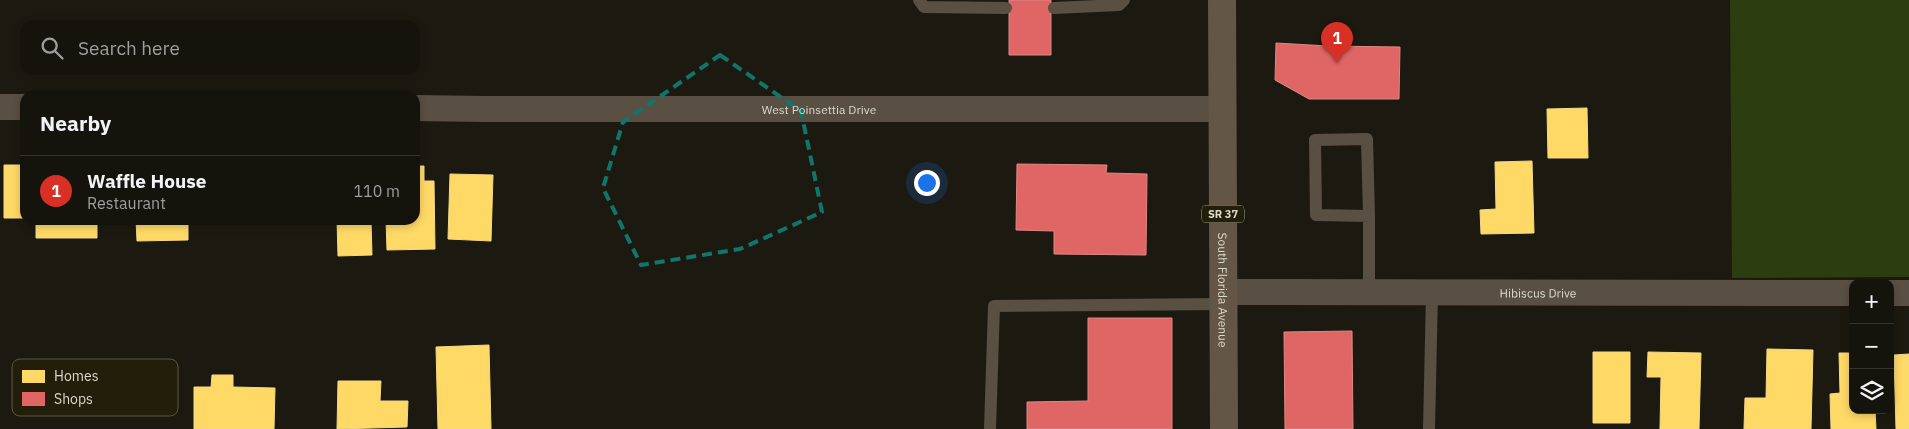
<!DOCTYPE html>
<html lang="en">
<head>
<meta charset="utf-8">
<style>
  :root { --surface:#15140c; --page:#22211a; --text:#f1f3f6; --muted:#9d9e9d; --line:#34332d; --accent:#d93025 }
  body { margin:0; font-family:"IBM Plex Sans",sans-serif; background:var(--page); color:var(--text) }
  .controls { position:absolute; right:15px; bottom:15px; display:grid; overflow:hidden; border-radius:10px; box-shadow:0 2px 8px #0003 }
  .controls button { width:45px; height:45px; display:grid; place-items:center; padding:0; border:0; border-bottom:1px solid var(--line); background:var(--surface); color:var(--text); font:25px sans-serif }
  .you { position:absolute; left:926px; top:182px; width:18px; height:18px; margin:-12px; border:4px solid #fff; border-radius:50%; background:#1a73e8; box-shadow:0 0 0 8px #1a73e833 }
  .badge { display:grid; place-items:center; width:32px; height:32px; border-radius:50%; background:var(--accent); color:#fff; font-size:16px; font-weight:700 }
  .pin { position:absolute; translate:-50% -41px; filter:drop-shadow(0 1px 2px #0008) }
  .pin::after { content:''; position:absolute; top:26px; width:18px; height:15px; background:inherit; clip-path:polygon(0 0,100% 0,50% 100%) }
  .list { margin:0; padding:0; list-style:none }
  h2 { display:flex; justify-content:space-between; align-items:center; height:65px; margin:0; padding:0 20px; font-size:21px }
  h2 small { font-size:16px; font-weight:400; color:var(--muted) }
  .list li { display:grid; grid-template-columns:32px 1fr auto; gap:15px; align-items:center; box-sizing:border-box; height:70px; padding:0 20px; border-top:1px solid var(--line) }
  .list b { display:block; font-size:19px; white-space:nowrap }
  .list p { margin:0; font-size:16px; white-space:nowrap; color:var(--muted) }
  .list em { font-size:16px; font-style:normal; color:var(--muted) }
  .icon { flex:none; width:28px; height:28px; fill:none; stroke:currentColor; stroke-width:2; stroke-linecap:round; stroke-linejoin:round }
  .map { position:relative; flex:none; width:1909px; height:429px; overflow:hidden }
  .search { position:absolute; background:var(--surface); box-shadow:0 2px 8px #0003; left:20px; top:20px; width:400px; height:55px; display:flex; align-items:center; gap:12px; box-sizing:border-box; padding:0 18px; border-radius:15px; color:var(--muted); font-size:19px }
  .panel { position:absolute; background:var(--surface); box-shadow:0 2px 8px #0003; left:20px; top:90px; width:400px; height:135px; border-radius:15px }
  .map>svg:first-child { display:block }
</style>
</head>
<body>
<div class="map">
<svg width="1909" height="429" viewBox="0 0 1909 429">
  <rect width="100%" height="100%" fill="#1c1a10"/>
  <!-- green -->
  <path fill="#2c3d10" d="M1730,0h179v277l-177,1z"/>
  <!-- homes -->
  <path fill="#ffd966" stroke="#f4d985" d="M1587,108l1,50h-40l-1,-49z
    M1532,161l2,72 -53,1 -1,-24 16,-1 -1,-47z
    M4,165h21v53h-21z
    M415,166h9v15h10l1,68 -48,1 -1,-30h29z
    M450,174l43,1 -2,66 -43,-2z
    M36,220h61v18h-61z
    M136,220h52v20l-51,1z
    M337,220h34l1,35 -34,1z
    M489,345l2,84h-53l-2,-82z
    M1767,349l46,1 -2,79h-67l1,-31h21z
    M1593,352h37v71h-37z
    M1648,352l53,1 -2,76h-39l1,-52h-14z
    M1839,353h14v57h22l1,19h-45l-1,-35 10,-1z
    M1909,354v75h-13l-2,-74z
    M212,375h21v12l42,1 -1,41h-80v-42h17z
    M338,381h43l-1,20h28l-1,26 -70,2z"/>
  <!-- shops -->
  <path fill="#e06666" stroke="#de8885" d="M1009,0h42v55h-42z
    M1276,43l52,3 72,1 -1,52h-90l-34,-19z
    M1017,164l90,1 -1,8 41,1 -1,81 -92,-1v-23l-38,-1z
    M1088,318h84v111h-145v-27l61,-1z
    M1352,331l1,98h-68l-1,-97z"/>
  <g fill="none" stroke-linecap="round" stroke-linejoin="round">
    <!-- lane -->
    <path stroke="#594f43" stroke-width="12" d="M919,0l5,7 82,1
      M1054,8l65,-3 5,-5
      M1369,292v-76l-2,-77 -52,1 1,75 53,1
      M990,429l4,-123 229,-2
      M1429,429l3,-136"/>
    <!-- street -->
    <g stroke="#594f43" stroke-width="26">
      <path d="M0,107h25"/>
      <path id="s1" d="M415,108l69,1h738"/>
      <path id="s2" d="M1223,292l630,1"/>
      <path d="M1890,293h19"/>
    </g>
    <!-- primary -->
    <path stroke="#645646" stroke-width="28" id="s3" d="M1222,0l2,429"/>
  </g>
  <!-- marked area -->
  <path fill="none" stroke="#0f766e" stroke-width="4" stroke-dasharray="10 6" stroke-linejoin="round" d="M720,55l81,56 21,101 -82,37 -99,16 -38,-77 20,-66z"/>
  <g text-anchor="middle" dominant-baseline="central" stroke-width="5" stroke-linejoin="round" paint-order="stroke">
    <!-- shield labels -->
    <rect fill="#221e0a" stroke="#a4a192" stroke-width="1" x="1202" y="205.5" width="42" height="17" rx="4"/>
    <g font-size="11" font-weight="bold" fill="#dbd9cd">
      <text x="1223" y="214">SR 37</text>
    </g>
    <!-- street labels -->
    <g font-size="12" fill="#dbd9cd" stroke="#221e0a">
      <text stroke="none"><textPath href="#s1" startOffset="404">West Poinsettia Drive</textPath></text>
      <text stroke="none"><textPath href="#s3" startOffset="290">South Florida Avenue</textPath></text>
      <text stroke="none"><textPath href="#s2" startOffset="315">Hibiscus Drive</textPath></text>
    </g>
  </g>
  <!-- legend -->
  <rect x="12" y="359" width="166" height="57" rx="8" fill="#221e0a" stroke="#5a5644" stroke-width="1"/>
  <rect x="22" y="370" width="23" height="13" fill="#ffd966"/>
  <rect x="22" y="392" width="23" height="14" fill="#e06666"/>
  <g font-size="14" fill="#dbd9cd">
    <text x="54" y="381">Homes</text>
    <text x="54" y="404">Shops</text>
  </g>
</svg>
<div class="controls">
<button>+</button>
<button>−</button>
<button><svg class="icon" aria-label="layers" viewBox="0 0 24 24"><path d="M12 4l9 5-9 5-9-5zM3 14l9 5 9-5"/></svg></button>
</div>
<div class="you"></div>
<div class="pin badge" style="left:1337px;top:63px">1</div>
<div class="search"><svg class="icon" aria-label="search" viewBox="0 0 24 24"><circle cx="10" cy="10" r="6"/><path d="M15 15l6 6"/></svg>Search here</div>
<section class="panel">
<h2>Nearby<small></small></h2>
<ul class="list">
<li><span class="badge">1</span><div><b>Waffle House</b><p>Restaurant</p></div><em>110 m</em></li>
</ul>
</section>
</div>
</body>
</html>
